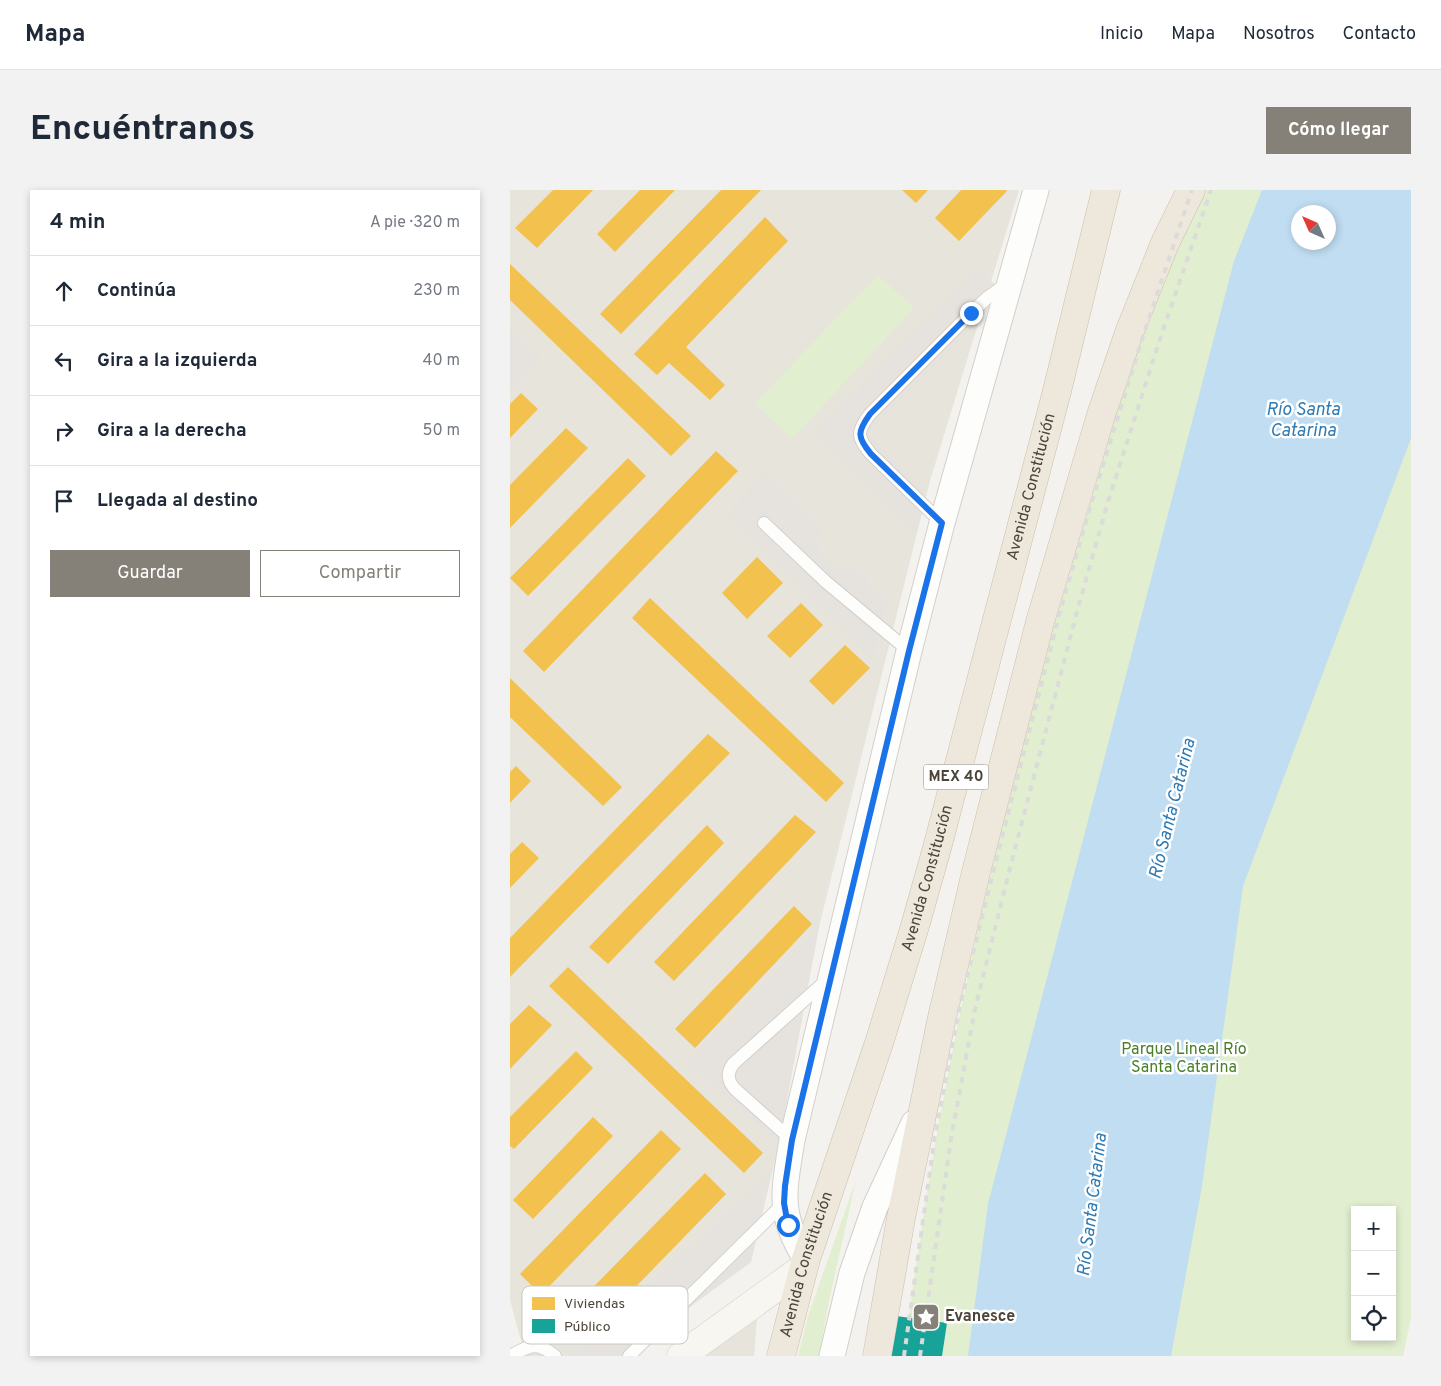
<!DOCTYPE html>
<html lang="es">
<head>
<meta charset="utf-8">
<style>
  :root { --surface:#fff; --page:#f2f2f3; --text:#1f2937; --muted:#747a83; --line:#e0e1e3; --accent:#868178 }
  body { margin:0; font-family:Overpass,sans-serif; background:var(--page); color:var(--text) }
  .controls { position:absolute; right:15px; bottom:15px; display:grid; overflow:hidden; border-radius:0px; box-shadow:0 2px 8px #0003 }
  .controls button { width:45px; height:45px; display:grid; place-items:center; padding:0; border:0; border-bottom:1px solid var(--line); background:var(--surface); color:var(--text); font:25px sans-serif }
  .compass { position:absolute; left:781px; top:15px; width:45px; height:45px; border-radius:50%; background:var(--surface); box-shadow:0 2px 8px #0003; rotate:315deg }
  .stop { position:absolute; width:15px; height:15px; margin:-11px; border:4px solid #1a73e8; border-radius:50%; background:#fff }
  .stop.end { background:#1a73e8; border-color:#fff; box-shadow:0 1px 5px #0008 }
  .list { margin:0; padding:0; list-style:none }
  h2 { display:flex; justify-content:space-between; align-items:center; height:65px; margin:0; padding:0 20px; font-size:21px }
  h2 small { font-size:16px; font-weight:400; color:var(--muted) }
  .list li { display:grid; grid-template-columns:32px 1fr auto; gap:15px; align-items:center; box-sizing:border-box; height:70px; padding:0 20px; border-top:1px solid var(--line) }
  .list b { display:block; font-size:19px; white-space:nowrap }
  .list em { font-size:16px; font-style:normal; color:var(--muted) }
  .actions { display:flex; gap:10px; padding:15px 20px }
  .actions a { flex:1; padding:11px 0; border:1px solid var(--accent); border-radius:0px; text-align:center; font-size:18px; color:var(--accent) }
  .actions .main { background:var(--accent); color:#fff }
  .icon { flex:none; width:28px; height:28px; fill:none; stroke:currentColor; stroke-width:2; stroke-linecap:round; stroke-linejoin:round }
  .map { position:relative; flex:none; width:901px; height:1166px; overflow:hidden; border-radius:0px }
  header { display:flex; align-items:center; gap:30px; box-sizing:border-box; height:70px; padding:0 25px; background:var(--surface); border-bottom:1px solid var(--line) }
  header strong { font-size:24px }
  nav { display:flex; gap:28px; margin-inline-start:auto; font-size:18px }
  .intro { display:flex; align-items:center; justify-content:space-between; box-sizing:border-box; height:120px; padding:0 30px }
  h1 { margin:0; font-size:35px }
  .button { padding:12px 22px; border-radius:0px; background:var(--accent); color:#fff; font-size:18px; font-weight:700 }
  main { display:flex; gap:30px; padding:0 30px }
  aside { flex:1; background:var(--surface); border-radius:0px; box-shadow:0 2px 8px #0003 }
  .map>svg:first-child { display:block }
</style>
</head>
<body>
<header>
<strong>Mapa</strong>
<nav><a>Inicio</a><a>Mapa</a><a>Nosotros</a><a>Contacto</a></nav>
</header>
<div class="intro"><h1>Encuéntranos</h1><a class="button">Cómo llegar</a></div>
<main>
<aside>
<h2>4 min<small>A pie · 320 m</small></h2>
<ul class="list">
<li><svg class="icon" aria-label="ahead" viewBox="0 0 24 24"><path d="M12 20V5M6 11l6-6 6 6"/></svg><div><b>Continúa</b></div><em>230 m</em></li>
<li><svg class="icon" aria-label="left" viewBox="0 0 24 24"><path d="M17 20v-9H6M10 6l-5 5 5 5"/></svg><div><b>Gira a la izquierda</b></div><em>40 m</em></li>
<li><svg class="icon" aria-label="right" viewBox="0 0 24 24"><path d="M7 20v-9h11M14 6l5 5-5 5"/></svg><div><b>Gira a la derecha</b></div><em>50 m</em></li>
<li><svg class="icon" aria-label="arrive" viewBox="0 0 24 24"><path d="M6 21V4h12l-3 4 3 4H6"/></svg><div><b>Llegada al destino</b></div></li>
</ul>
<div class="actions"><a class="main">Guardar</a><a>Compartir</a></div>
</aside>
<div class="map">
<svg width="901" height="1166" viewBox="0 0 901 1166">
  <rect width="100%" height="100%" fill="#f4f2ee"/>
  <!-- residential -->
  <path fill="#e7e4dc" d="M0,0h509l-89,291 -111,446 -40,216 -28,119 -128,94h-98l-15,-56z
    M247,1129l-3,37h-49z"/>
  <!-- green -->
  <path fill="#e1eecf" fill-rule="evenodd" d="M688,0h213v1128l-8,38h-500c12,-80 22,-160 37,-239 49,-264 115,-526 200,-780 17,-50 39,-98 58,-147zM788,22h30v30h-30zM845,1020h37v127h-37z
    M368,85l36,33 -122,131 -37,-36z
    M346,990l-27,121 -10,55h-21l10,-40z"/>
  <!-- parking -->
  <path fill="#e6e3df" d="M468,77l26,27 -136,139 58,58 -10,43 -101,-101z
    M0,137l33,32 -33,33z
    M255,281l57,56 -5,15 8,16 12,10 17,-2 33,35 -13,59 -147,-145z
    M309,737l-40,216 -92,-78z
    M262,980l-21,92 -128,94h-51z"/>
  <!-- water -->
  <path fill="#c0ddf1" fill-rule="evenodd" d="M752,0h149v248l-168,448 -41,300 -31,170h-203l20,-152 246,-943zM788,22h30v30h-30z"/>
  <!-- homes -->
  <path fill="#f2c14e" d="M43,0h40l-56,58 -22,-20z
    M130,0h35l-60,62 -18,-18z
    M211,0h40l-140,144 -21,-20z
    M392,0h26l-12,13z
    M451,0h45l1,1 -48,50 -24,-23z
    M255,27l23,24 -102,106 39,38 -15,15 -41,-37 -12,12 -23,-21z
    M0,74l181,172 -20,20 -161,-156z
    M11,203l17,16 -28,29v-34z
    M56,238l22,20 -78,80v-43z
    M206,261l22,20 -194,201 -21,-21z
    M118,268l18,18 -118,120 -18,-18z
    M247,367l26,26 -36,36 -25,-26z
    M140,408l194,185 -18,19 -194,-184z
    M291,413l22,22 -33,33 -23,-22z
    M335,455l25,23 -37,37 -24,-24z
    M0,488l112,109 -19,19 -93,-89z
    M198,544l22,19 -220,224v-39z
    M6,576l15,15 -21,22v-31z
    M285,625l21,17 -142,149 -20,-19z
    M197,635l17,18 -116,121 -19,-17z
    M12,652l17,16 -29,30v-34z
    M284,716l18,18 -117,124 -20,-19z
    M58,777l195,186 -19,20 -195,-187z
    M19,815l23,20 -42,44v-45z
    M66,861l17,17 -79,81 -4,-3v-29z
    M83,927l20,19 -80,83 -20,-19z
    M151,940l20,19 -140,146 -21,-21z
    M195,983l21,21 -141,145 -21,-22z"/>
  <!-- public -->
  <path fill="#17a398" d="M379,1125l58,8 -5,33h-59z"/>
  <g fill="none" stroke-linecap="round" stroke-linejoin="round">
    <!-- lane casing -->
    <g stroke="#d2d0cb" stroke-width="14">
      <path id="lane" d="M254,333l62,59 83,69
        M432,333l-71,-69c-14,-17 -15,-22 -1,-40l101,-101 16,-15 21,-15
        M282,950l-56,-50c-8,-8 -10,-16 -3,-26l95,-85
        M0,1166c19,-10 27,-16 45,0
        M119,1166l155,-153"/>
    </g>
    <!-- street casing -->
    <g stroke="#d2d0cb" stroke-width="27">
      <path id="street" d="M296,1069c-29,-46 -22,-68 -14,-119l117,-489 33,-128 94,-333
        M322,1166l20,-83 23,-66 39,-84"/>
    </g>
    <!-- secondary casing -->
    <g stroke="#d3cfc5" stroke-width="29">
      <path id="secondary" d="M171,1166l122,-88"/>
    </g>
    <!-- highway casing -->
    <g stroke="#ccbfa9" stroke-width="29">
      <g id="highway">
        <path id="s1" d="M271,1166l25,-97 74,-219 35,-114 22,-78 120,-457 49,-201"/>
        <path d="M367,1166l24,-138 40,-196 35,-150 64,-250 61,-207 28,-82 36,-90 26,-53"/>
      </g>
    </g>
    <!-- lane -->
    <use href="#lane" stroke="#fdfdfc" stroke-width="12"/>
    <!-- street -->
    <use href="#street" stroke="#fdfdfc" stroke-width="25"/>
    <!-- secondary -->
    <use href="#secondary" stroke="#f7f6f1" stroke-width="28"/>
    <!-- highway -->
    <use href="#highway" stroke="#ede8db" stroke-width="28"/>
    <!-- rail -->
    <path stroke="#dbdbda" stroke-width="4" stroke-dasharray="6 6" stroke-linecap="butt" d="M394,1166l31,-221 25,-130 36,-144 66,-257 30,-103 51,-165 49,-146
      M410,1166l31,-217 24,-130 36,-145 67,-256 29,-103 52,-163 52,-152"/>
  </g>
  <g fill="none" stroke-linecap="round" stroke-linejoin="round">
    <!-- route -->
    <path stroke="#1a73e8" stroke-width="6" d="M278,1035l-4,-22 1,-17 7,-46 117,-489 33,-128 -71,-69c-14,-17 -14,-22 -1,-40l101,-101"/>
  </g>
  <!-- icons -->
  <defs>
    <g id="sight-square" transform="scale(1.4375)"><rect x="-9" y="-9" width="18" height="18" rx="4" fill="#868178" stroke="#fff"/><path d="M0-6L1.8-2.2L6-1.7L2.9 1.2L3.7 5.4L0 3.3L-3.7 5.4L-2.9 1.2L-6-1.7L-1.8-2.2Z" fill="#fff"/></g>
  </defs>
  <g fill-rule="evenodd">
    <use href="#sight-square" x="416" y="1127"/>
  </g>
  <g text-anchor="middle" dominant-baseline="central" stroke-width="5" stroke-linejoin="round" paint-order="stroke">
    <!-- shield labels -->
    <rect fill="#fff" stroke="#817c74" stroke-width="1" x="413.5" y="574.5" width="65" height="25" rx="4"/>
    <g font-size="15" font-weight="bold" fill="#4b4439">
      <text x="446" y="587">MEX 40</text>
    </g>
    <!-- street labels -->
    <g font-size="16" fill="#4b4439" stroke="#fff">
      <text stroke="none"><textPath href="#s1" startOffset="905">Avenida Constitución</textPath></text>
      <text stroke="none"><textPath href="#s1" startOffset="500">Avenida Constitución</textPath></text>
      <text stroke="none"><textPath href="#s1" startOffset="95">Avenida Constitución</textPath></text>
    </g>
    <!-- park labels -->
    <g font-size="16" fill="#4a7f2a" stroke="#fff">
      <text x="674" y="860">Parque Lineal Río<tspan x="674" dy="18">Santa Catarina</tspan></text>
    </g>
    <!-- poi labels -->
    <g font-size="16" font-weight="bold" fill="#4b4439" stroke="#fff" text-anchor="start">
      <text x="435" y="1127">Evanesce</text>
    </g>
    <!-- water labels -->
    <g font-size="18" font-style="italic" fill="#2e7ab2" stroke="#fff">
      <text x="793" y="220">Río Santa<tspan x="793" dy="21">Catarina</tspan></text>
      <text transform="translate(663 619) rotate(-76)">Río Santa Catarina</text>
      <text transform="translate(583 1015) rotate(-83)">Río Santa Catarina</text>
    </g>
  </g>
  <!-- legend -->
  <rect x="12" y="1096" width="166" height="58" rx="8" fill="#fff" stroke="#c9c7c4" stroke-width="1"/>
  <rect x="22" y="1107" width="23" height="13" fill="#f2c14e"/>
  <rect x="22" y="1129" width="23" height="14" fill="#17a398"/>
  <g font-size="14" fill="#4b4439">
    <text x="54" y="1118">Viviendas</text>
    <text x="54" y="1141">Público</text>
  </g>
</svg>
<div class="controls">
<button>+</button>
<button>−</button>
<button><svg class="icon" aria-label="locate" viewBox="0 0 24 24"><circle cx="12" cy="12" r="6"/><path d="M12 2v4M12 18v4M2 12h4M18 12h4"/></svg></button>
</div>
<svg class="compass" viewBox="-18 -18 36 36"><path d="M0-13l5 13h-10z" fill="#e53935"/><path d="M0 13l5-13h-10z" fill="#747a83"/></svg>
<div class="stop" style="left:278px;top:1035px"></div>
<div class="stop end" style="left:461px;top:123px"></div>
</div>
</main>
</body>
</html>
